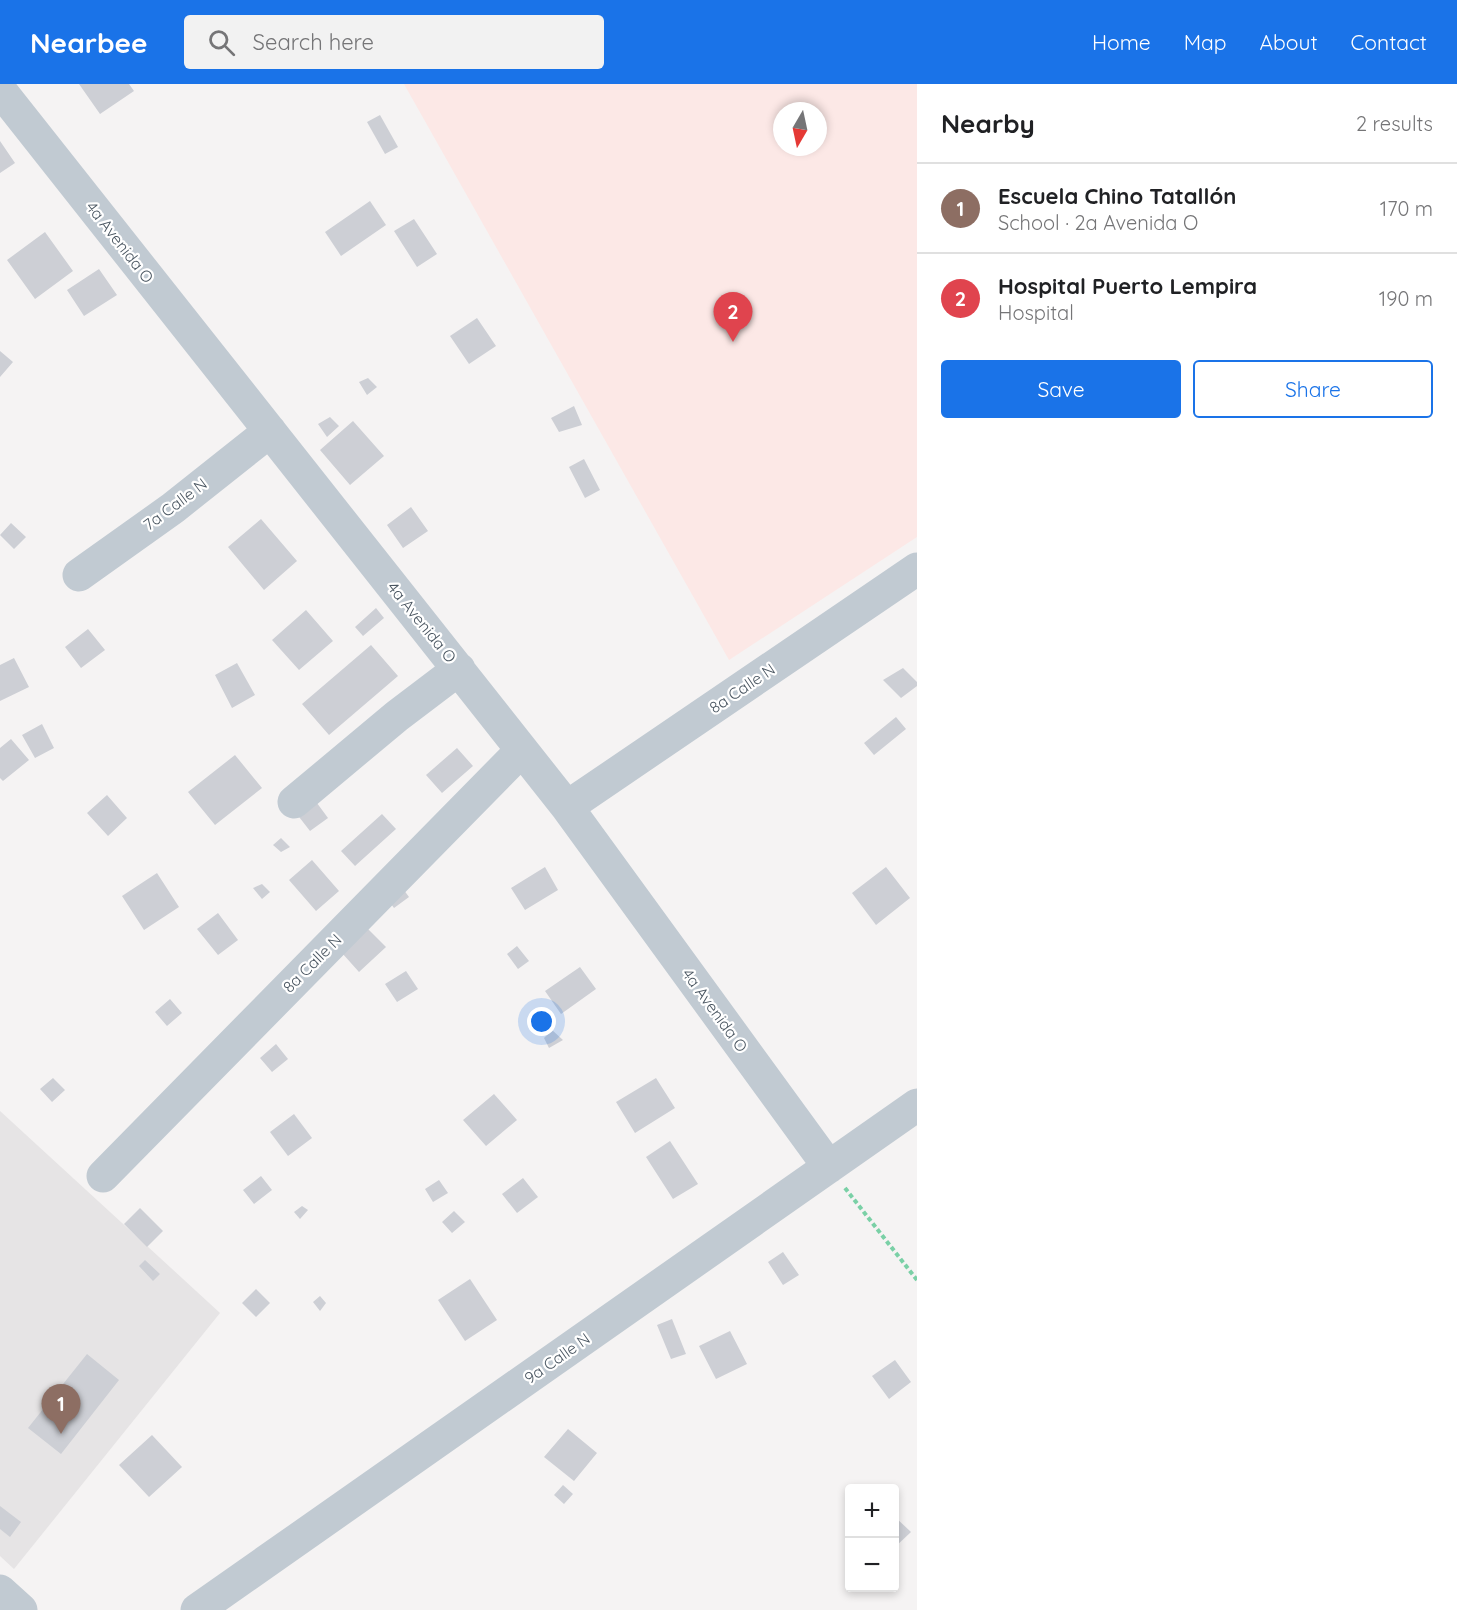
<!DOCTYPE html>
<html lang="en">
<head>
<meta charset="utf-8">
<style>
  :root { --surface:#fff; --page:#f2f2f2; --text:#202124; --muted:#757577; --line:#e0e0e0; --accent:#1a73e8 }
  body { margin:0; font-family:Quicksand,sans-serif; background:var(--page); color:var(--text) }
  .controls { position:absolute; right:18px; bottom:18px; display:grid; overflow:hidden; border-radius:6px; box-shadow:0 3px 9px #0003 }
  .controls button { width:54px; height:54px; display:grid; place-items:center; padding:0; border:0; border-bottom:2px solid var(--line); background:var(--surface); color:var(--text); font:30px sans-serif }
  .compass { position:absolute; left:773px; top:18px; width:54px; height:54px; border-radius:50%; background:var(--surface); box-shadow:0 3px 9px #0003; rotate:189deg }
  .you { position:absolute; left:542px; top:938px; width:21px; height:21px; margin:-15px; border:4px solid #fff; border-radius:50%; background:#1a73e8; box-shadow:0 0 0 9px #1a73e833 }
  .badge { display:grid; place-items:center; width:39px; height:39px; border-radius:50%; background:var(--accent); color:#fff; font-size:20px; font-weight:700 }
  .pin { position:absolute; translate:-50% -50px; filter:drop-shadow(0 2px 3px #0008) }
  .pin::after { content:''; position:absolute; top:32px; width:21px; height:18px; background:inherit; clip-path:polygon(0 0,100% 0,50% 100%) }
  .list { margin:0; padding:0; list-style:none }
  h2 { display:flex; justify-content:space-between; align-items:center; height:78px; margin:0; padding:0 24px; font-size:26px }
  h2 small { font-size:20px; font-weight:400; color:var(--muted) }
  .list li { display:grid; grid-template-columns:39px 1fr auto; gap:18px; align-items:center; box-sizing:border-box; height:90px; padding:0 24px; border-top:2px solid var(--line) }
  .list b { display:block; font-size:22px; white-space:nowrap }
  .list p { margin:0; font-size:20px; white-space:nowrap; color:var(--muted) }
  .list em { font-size:20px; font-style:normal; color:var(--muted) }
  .actions { display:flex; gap:12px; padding:18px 24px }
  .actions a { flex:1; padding:14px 0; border:2px solid var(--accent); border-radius:6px; text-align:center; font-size:21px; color:var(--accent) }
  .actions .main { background:var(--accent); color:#fff }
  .icon { flex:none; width:33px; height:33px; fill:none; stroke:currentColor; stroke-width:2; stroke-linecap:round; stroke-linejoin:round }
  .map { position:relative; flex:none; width:917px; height:1526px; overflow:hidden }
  header { display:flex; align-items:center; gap:36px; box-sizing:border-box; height:84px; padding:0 30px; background:var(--accent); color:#fff }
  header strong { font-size:28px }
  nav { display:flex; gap:33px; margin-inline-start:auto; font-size:21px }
  .search { width:420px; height:54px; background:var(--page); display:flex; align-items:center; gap:15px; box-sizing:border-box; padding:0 21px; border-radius:6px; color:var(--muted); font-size:22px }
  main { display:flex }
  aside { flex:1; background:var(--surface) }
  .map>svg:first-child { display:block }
</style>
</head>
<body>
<header>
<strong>Nearbee</strong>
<div class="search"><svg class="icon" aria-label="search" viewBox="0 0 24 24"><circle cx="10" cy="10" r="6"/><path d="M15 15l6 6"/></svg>Search here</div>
<nav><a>Home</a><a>Map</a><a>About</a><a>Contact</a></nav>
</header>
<main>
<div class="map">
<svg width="917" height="1526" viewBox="0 0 917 1526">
  <rect width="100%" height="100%" fill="#f5f3f3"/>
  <!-- education -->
  <path fill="#e6e4e5" d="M0,1027l220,202 -206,256 -14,-13z"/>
  <!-- medical -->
  <path fill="#fce8e6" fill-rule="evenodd" d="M404,0h513v453l-188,123zM782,27h36v36h-36z"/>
  <!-- building -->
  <path fill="#cdcfd5" d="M79,0h50l5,7 -34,23z
    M380,31l18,32 -13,7 -18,-32z
    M0,57l15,22 -15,10z
    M370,117l16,24 -45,31 -16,-24z
    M414,135l23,35 -20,13 -23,-36z
    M45,148l28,39 -38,28 -28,-39z
    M99,185l18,26 -33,21 -17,-26z
    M477,234l19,28 -27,18 -19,-28z
    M0,267l13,11 -13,15z
    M368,294l9,9 -10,8 -8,-13z
    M574,322l8,19 -23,7 -8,-14z
    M330,333l9,9 -12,11 -9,-13z
    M353,337l31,35 -34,29 -30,-35z
    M584,375l16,31 -15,8 -16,-31z
    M411,423l17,24 -25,17 -16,-23z
    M261,435l36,42 -33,29 -36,-43z
    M11,439l15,14 -12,12 -14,-14z
    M376,524l8,10 -21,18 -8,-9z
    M306,526l27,31 -34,29 -27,-30z
    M88,545l17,21 -24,18 -16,-21z
    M371,561l27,31 -69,59 -27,-31z
    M14,574l15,29 -29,14v-36z
    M237,579l18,32 -23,13 -17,-33z
    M903,584l14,14v4l-16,12 -18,-18z
    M896,633l10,12 -32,26 -10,-12z
    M42,640l12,24 -19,10 -13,-23z
    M11,655l18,21 -26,21 -3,-3v-30z
    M457,664l16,18 -31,27 -16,-18z
    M235,671l27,33 -47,37 -27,-33z
    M107,711l20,23 -19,18 -21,-23z
    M314,715l14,19 -18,13 -14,-18z
    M382,730l14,15 -41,37 -14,-15z
    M281,754l9,9 -9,5 -8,-7z
    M312,776l27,31 -23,20 -27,-31z
    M545,783l13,23 -33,20 -14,-22z
    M886,783l24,31 -34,27 -24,-32z
    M157,789l22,34 -35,23 -22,-34z
    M398,798l11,15 -15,11 -11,-15z
    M262,800l8,8 -8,7 -9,-11z
    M218,829l20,27 -20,15 -21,-26z
    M368,845l18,18 -27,25 -17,-19z
    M517,862l12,15 -11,8 -11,-15z
    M580,883l16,22 -35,25 -16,-23z
    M406,887l12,18 -21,13 -12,-18z
    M170,915l12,14 -15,13 -12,-14z
    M552,946l11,10 -14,8 -5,-10z
    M276,960l12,15 -16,13 -12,-14z
    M53,994l12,12 -13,12 -12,-13z
    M656,994l19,30 -40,25 -19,-31z
    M494,1010l23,26 -31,26 -23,-26z
    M294,1030l18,24 -24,18 -18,-24z
    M670,1057l28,43 -25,15 -27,-42z
    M261,1092l11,14 -18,14 -11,-14z
    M523,1094l15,19 -21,16 -15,-19z
    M439,1096l9,13 -15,9 -8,-13z
    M302,1122l6,4 -8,9 -6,-7z
    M140,1124l23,23 -16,16 -23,-23z
    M454,1127l11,11 -13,11 -10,-11z
    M783,1168l16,23 -16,10 -15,-23z
    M145,1176l15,14 -7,7 -14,-15z
    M470,1195l27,41 -32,21 -27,-41z
    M256,1205l14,14 -14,14 -14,-14z
    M320,1212l6,7 -6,8 -7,-9z
    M672,1235l14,35 -15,5 -14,-34z
    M730,1247l17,33 -31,15 -17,-33z
    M87,1270l32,26 -58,74 -33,-26z
    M895,1276l16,22 -22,17 -17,-23z
    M568,1345l29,24 -23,28 -30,-24z
    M152,1351l30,32 -33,30 -30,-32z
    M563,1401l10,9 -9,10 -10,-9z
    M0,1422l21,16 -11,15 -10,-8z
    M894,1432l17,16 -17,16z"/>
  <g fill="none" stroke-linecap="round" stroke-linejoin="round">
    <!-- path -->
    <path stroke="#7ad0a6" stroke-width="4" stroke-dasharray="4.5 3" stroke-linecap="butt" d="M845,1104l72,92"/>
    <!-- minor -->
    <path stroke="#c1cad2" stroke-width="33" d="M0,6l567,717 262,360
      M79,491l94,-67 97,-77
      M294,718l103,-86 62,-47
      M567,723l350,-238
      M103,1092l418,-425
      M0,1507l21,19
      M197,1526l720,-505"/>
  </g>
  <g text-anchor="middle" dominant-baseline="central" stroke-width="4.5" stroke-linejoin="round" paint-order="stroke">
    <!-- street labels -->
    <g font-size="16" fill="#4a5661" stroke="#fff">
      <text transform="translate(120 158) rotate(52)">4a Avenida O</text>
      <text transform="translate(175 420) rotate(-37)">7a Calle N</text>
      <text transform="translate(422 538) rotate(51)">4a Avenida O</text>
      <text transform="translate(742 604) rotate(-34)">8a Calle N</text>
      <text transform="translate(312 879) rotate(-45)">8a Calle N</text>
      <text transform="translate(715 926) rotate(54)">4a Avenida O</text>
      <text transform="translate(557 1274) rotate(-35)">9a Calle N</text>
    </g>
  </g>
</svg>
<div class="controls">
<button>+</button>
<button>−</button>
</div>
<svg class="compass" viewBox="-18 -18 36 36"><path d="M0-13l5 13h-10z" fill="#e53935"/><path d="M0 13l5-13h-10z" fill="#757577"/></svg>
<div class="you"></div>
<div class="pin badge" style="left:61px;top:1350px;background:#8d6e63">1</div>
<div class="pin badge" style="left:733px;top:258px;background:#e0444e">2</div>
</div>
<aside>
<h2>Nearby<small>2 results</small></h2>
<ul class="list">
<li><span class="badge" style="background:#8d6e63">1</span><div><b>Escuela Chino Tatallón</b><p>School · 2a Avenida O</p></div><em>170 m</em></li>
<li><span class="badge" style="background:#e0444e">2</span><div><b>Hospital Puerto Lempira</b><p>Hospital</p></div><em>190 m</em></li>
</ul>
<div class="actions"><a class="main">Save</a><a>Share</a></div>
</aside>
</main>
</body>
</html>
